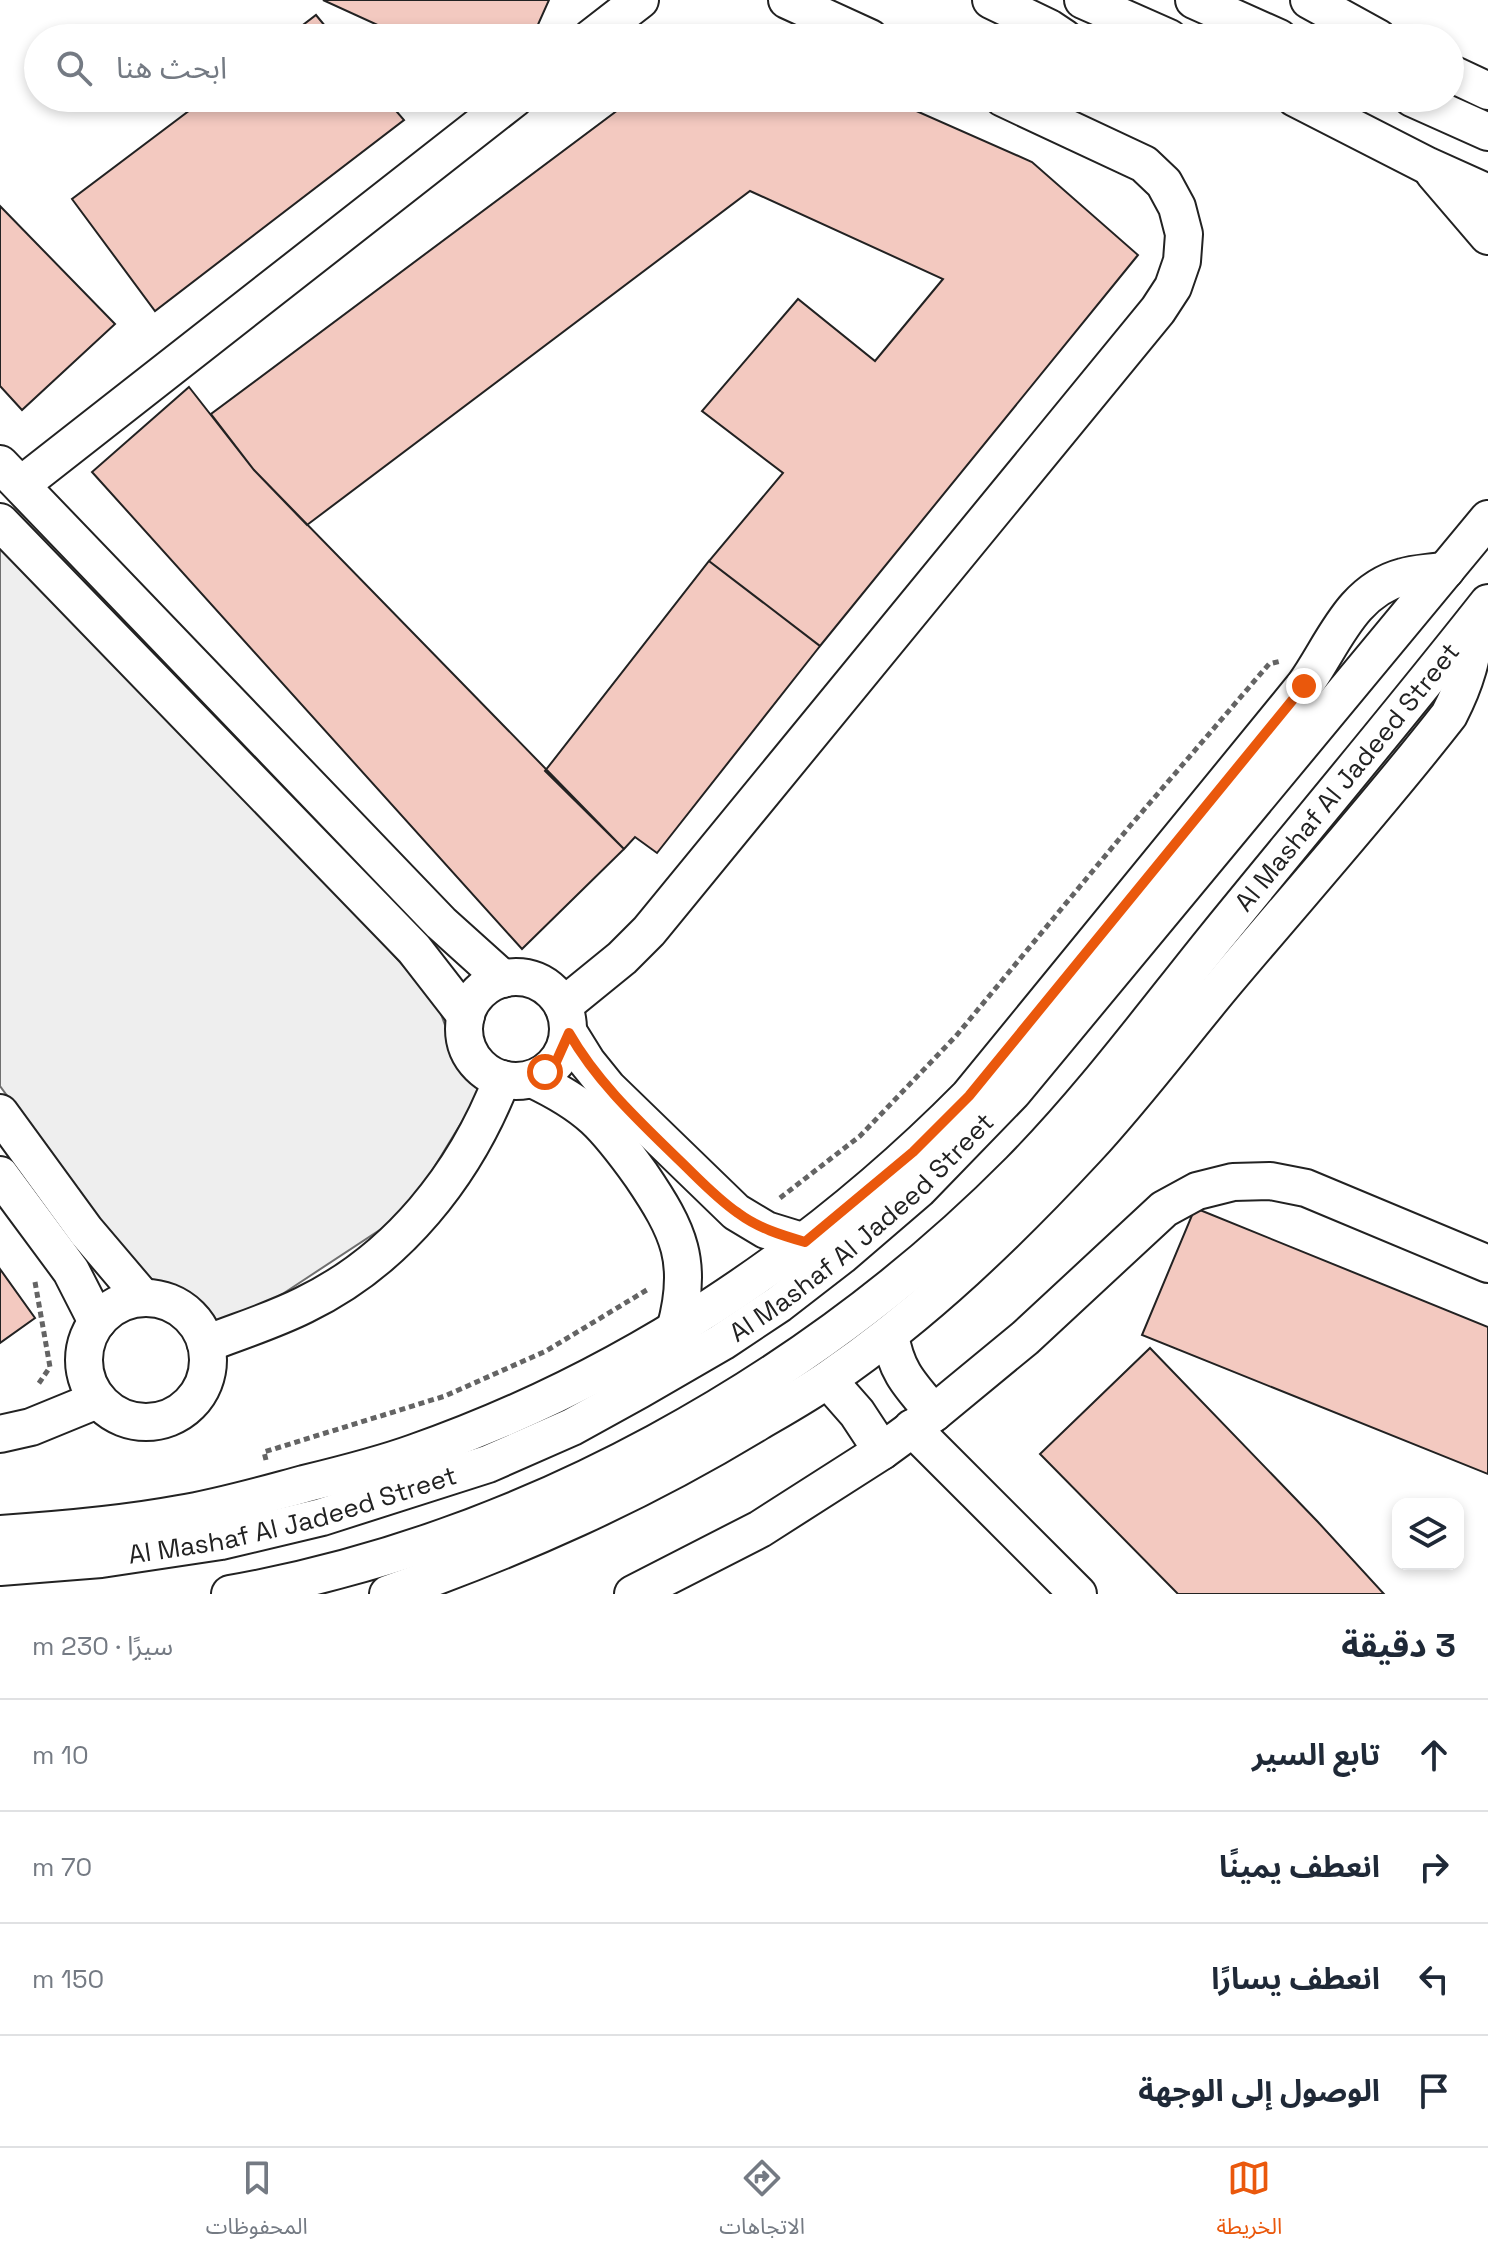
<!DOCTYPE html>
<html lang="ar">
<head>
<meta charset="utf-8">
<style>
  :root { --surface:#fff; --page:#f6f6f7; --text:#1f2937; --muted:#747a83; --line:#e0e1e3; --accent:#ea580c }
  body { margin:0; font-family:"Space Grotesk","Noto Sans Arabic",sans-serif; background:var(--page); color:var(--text); direction:rtl }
  .controls { position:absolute; right:24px; bottom:24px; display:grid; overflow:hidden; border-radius:16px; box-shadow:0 4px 12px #0003 }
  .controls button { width:72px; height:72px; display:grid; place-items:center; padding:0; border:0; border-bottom:2px solid var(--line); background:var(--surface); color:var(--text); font:40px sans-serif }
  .stop { position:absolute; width:24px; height:24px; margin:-18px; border:6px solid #ea580c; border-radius:50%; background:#fff }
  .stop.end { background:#ea580c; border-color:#fff; box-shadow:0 2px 8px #0008 }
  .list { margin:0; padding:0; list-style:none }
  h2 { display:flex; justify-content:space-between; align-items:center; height:104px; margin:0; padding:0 32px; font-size:34px }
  h2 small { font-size:26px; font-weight:400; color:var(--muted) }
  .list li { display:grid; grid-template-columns:52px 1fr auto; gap:24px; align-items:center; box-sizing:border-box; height:112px; padding:0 32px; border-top:2px solid var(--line) }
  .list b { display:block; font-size:30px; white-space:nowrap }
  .list em { font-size:26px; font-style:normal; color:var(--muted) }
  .icon { flex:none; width:44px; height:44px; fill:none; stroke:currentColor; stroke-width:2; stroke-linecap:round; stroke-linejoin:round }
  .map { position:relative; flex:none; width:1488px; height:1594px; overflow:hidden; direction:ltr }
  .search { position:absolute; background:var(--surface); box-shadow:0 4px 12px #0003; left:24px; right:24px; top:24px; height:88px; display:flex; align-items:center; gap:20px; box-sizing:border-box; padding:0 28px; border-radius:44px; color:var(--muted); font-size:30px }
  .sheet { height:552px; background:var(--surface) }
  nav { display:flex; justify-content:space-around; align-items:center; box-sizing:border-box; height:112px; border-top:2px solid var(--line); background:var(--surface); font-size:22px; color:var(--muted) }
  nav a { display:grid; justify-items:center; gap:4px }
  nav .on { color:var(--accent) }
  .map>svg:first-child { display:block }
</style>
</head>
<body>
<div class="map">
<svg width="1488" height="1594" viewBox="0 0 1488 1594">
  <rect width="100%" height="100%" fill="#fff"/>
  <!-- green -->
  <path fill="#eee" stroke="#6f6f6f" stroke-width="2" d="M0,544l238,239 199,220 20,55 23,34 -73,120 -123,81 -61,34 -76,-51 -10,-3 -137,-187z"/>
  <!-- building -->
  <path fill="#f3c9c0" stroke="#222" stroke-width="2" d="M323,0h226l-17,38h-126z
    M316,15l19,23h-49z
    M728,28l23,10h-37z
    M206,98h179l19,22 -249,191 -83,-112z
    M634,98h253l145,64 106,93 -318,391 -111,-85 74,-88 -81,-62 96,-112 77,62 68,-82 -193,-88 -443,334 -53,-55 -43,-56z
    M0,206l115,118 -93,86 -22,-24z
    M189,387l65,83 370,379 -102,100 -430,-477z
    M709,561l111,85 -163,207 -22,-16 -11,12 -79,-78z
    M1195,1208l293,119v147l-346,-139z
    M0,1269l35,49 -35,25z
    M1150,1348l168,174 66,72h-206l-138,-140z"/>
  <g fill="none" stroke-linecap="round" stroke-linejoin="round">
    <!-- minor casing -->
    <g stroke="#222" stroke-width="40">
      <g id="minor">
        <path d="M787,0l83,38"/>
        <path d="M991,0l58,28 15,10"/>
        <path d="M1083,0l86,38"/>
        <path d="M1194,0l85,38"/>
        <path d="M1309,0l69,38"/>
        <path d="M591,38l49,-38"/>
        <path d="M1450,73l38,18"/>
        <path d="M1295,98l133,68 60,27"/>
        <path d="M1412,98l76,34"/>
        <path d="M1434,173l54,63"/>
        <path d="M0,464l441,459 62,56"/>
        <path d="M21,485l494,-387"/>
        <path d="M0,522l414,427 52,67"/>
        <circle cx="516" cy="1029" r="52"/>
        <path d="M563,1006l59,-48 27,-27 509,-621 15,-23 9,-26 2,-27 -7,-27 -13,-24 -20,-19 -141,-66"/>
        <path d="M569,1033l18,29 21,26 128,124 30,18 39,12"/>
        <path d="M532,1079c57,27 73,46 109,96 38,56 53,87 34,155"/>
        <path d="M0,1113l86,118 57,67"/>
        <path d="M0,1175l71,96 26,51"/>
        <circle cx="146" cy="1360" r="62"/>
        <path d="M890,1334c6,38 20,51 44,79"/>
        <path d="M206,1344c33,-13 66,-23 98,-39 93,-45 161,-130 198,-226"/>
        <path d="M828,1380l29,33 25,38"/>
        <path d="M912,1428l166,166"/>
        <path d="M0,1434l31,-7 66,-27"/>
        <path d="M0,1534c60,-4 121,-9 180,-20 42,-7 83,-19 124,-30 37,-9 74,-18 110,-31 211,-74 399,-199 555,-357l335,-410c29,-40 46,-95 99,-109 13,-4 29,-4 43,-7"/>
        <path id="s1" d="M0,1567l101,-8 120,-18 101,-24 166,-53 84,-37 67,-37 83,-48 57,-38 62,-48 78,-67 94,-97 475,-573"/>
        <path id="s2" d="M230,1594c294,-52 580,-211 790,-423 71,-72 133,-156 196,-234 91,-112 183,-221 272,-334"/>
        <path d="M388,1594c132,-47 250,-99 370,-172 24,-14 49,-28 72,-44 95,-65 179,-146 257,-230 49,-53 93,-112 140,-168 74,-88 151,-174 222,-265 16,-31 25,-59 26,-95"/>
        <path d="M633,1594l127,-65 122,-78 52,-38 91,-75 139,-129 33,-18 36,-9 37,-1 36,7 182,76"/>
      </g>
    </g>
    <!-- path -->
    <path stroke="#646464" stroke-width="5" stroke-dasharray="6 4" stroke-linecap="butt" d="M780,1198l80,-62 96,-100 174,-210 139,-162 12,-3
      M35,1282l15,85 -13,19
      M266,1460l-2,-8 181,-56 101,-45 104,-63"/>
    <!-- minor -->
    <use href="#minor" stroke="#fff" stroke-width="36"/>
  </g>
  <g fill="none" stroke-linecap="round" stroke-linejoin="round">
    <!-- route -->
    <path stroke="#ea580c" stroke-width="10" d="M545,1072l11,-10 13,-29c28,49 69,87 109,126 19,18 38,39 60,54 20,15 43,22 67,29l108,-90 56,-56 335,-410"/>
  </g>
  <g text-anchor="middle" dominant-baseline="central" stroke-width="6" stroke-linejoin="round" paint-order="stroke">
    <!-- street labels -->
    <g font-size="26" fill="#222" stroke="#fff">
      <text stroke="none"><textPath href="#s2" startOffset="1422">Al Mashaf Al Jadeed Street</textPath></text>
      <text stroke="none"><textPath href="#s1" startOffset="946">Al Mashaf Al Jadeed Street</textPath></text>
      <text stroke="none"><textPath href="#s1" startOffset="298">Al Mashaf Al Jadeed Street</textPath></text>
    </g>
  </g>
</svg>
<div class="controls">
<button><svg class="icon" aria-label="layers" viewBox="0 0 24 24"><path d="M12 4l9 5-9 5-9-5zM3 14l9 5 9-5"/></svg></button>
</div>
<div class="stop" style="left:545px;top:1072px"></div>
<div class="stop end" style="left:1304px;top:686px"></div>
<div class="search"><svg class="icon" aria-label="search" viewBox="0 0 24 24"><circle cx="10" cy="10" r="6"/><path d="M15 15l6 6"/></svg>ابحث هنا</div>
</div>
<section class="sheet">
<h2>3 دقيقة<small>سيرًا · 230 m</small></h2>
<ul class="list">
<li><svg class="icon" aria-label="ahead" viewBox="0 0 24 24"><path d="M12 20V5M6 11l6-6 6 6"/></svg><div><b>تابع السير</b></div><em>10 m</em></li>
<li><svg class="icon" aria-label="right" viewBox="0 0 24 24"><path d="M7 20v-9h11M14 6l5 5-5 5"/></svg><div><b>انعطف يمينًا</b></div><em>70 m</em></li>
<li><svg class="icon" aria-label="left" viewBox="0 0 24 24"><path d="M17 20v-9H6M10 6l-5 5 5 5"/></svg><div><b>انعطف يسارًا</b></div><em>150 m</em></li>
<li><svg class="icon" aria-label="arrive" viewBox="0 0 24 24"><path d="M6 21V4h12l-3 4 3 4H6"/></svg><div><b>الوصول إلى الوجهة</b></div></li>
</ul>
</section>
<nav>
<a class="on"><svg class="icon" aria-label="map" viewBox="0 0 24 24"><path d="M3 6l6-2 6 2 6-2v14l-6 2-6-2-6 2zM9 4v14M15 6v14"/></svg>الخريطة</a>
<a><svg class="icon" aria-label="directions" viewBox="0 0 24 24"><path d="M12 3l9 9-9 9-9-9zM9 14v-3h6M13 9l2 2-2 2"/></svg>الاتجاهات</a>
<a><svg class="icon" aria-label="saved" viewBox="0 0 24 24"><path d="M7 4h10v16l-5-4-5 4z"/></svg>المحفوظات</a>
</nav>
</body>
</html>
